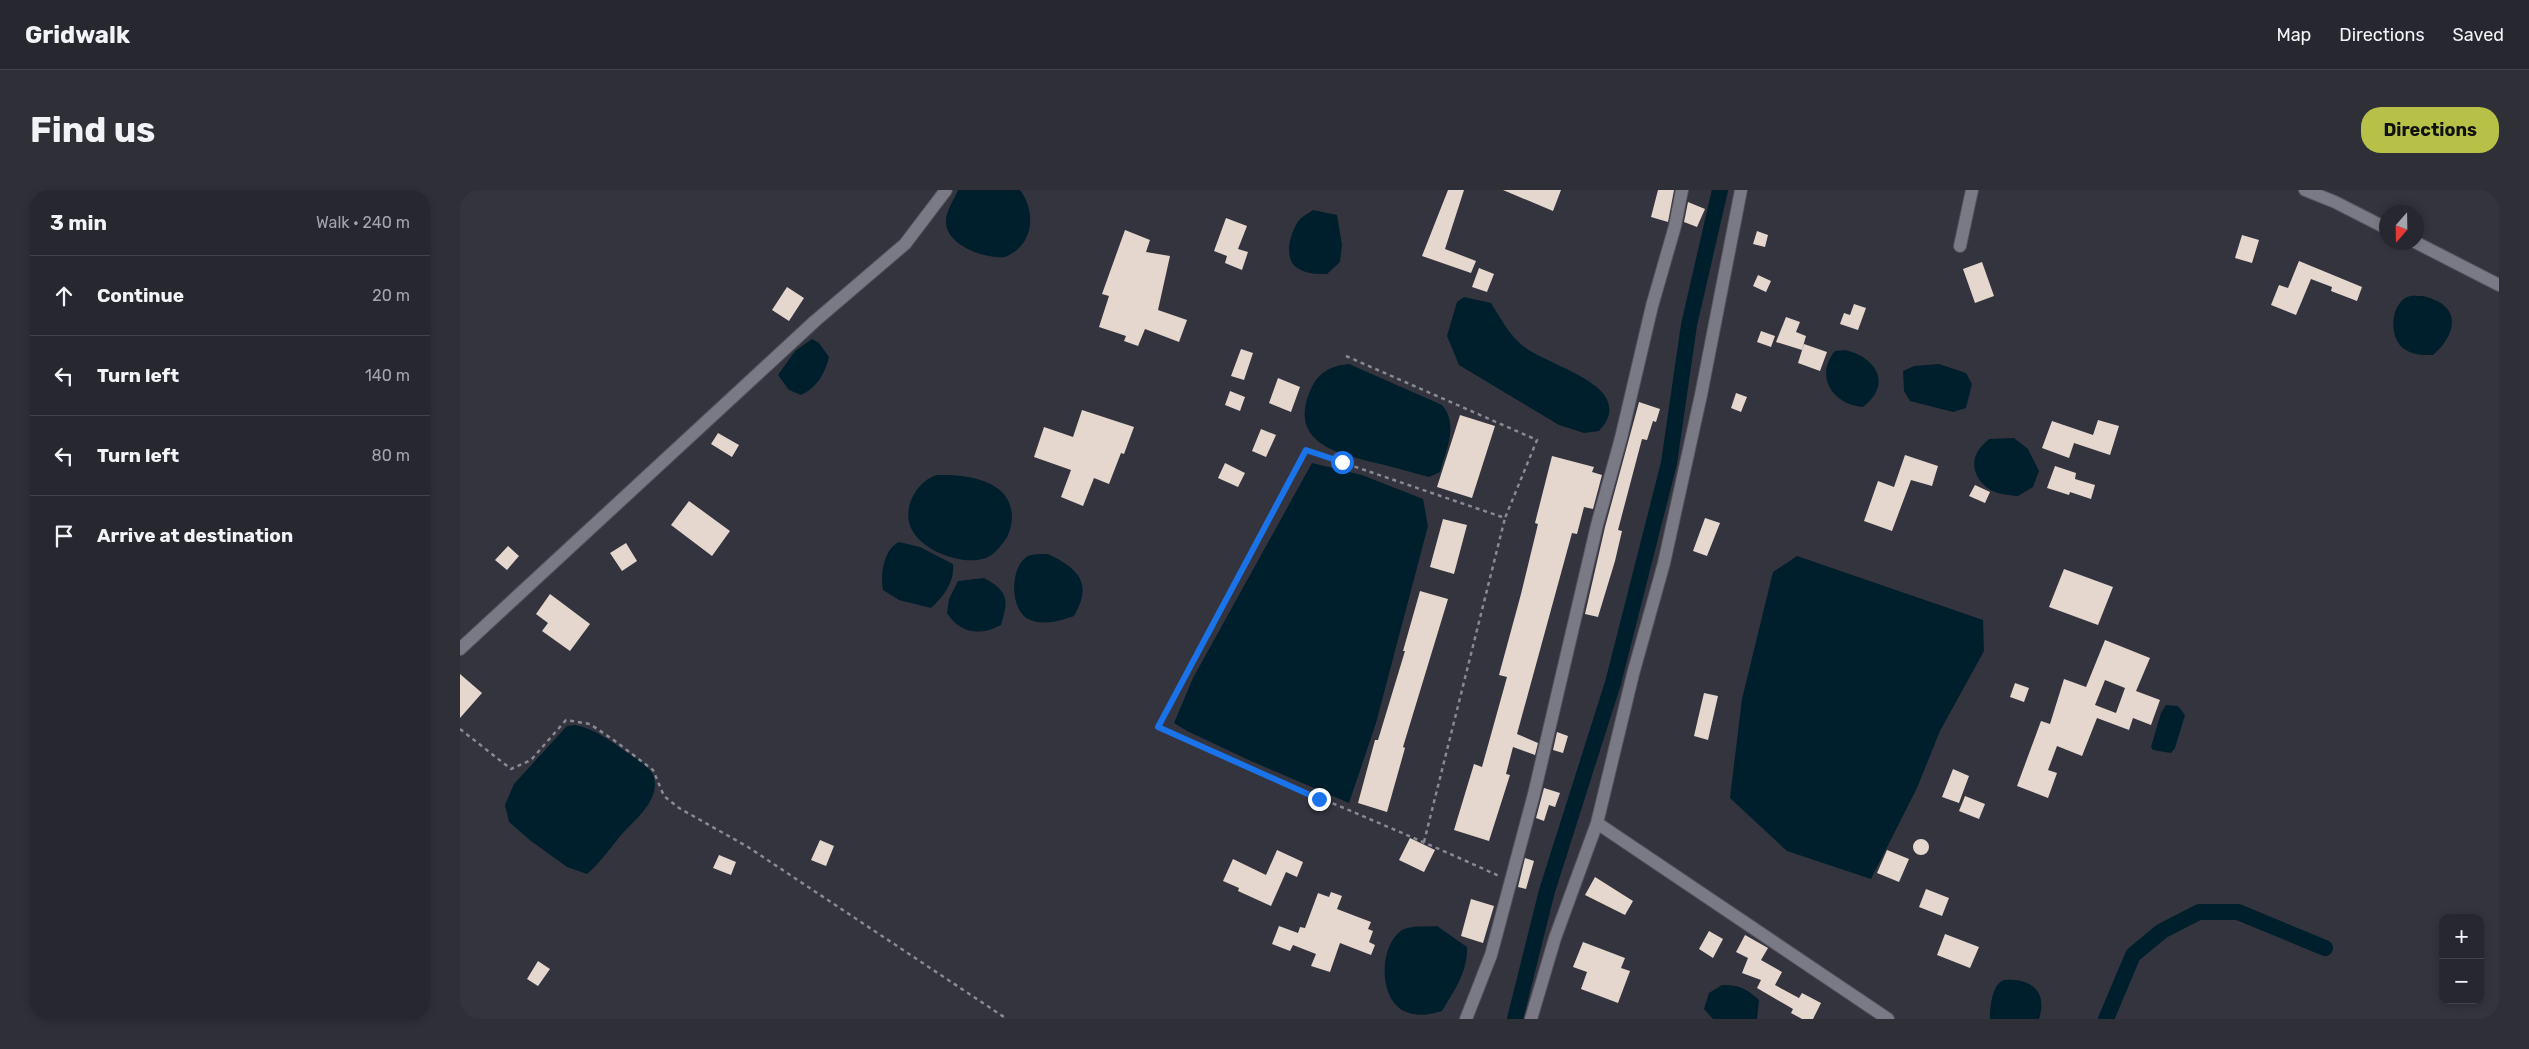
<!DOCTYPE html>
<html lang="en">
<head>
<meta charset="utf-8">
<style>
  :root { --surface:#27272f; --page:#2f2f37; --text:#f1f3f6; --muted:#a4a5aa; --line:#43444b; --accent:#b7c147 }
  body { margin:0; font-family:Rubik,sans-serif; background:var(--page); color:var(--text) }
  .controls { position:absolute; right:15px; bottom:15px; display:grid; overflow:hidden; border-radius:10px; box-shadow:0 2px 8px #0003 }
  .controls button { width:45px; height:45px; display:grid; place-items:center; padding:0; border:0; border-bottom:1px solid var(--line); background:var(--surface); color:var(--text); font:25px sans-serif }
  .compass { position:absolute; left:1919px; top:15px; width:45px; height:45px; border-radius:50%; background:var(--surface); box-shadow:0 2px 8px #0003; rotate:200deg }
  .stop { position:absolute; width:15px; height:15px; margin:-11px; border:4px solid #1a73e8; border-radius:50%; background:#fff }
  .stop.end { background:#1a73e8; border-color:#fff; box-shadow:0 1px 5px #0008 }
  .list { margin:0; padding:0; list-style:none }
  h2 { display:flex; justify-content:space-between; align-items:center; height:65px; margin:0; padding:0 20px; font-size:21px }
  h2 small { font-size:16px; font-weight:400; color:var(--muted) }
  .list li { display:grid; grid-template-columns:32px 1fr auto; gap:15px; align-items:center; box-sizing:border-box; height:80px; padding:0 20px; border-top:1px solid var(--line) }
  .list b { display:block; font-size:19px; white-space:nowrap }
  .list em { font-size:16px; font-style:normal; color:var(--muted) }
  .icon { flex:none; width:28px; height:28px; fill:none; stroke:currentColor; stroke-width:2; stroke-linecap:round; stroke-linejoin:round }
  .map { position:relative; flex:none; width:2039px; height:829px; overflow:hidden; border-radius:20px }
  header { display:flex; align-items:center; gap:30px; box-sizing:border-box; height:70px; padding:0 25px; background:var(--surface); border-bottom:1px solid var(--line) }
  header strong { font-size:24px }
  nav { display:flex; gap:28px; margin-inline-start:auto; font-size:18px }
  .intro { display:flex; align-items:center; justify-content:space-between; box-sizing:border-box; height:120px; padding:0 30px }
  h1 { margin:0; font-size:35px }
  .button { padding:12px 22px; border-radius:20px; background:var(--accent); color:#111; font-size:18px; font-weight:700 }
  main { display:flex; gap:30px; padding:0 30px }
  aside { flex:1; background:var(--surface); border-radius:20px; box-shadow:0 2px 8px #0003 }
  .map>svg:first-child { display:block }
</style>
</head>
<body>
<header>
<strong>Gridwalk</strong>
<nav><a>Map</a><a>Directions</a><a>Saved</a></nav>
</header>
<div class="intro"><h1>Find us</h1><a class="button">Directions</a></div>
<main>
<aside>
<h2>3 min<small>Walk · 240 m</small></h2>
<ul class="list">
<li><svg class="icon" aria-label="ahead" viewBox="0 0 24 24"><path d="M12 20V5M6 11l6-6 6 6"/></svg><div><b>Continue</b></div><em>20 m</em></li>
<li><svg class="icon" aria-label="left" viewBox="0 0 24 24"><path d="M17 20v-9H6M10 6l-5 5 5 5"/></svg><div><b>Turn left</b></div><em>140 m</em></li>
<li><svg class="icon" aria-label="left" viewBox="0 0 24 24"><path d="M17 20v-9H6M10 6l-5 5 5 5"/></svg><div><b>Turn left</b></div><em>80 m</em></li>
<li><svg class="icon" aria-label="arrive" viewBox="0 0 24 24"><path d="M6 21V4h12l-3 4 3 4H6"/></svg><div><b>Arrive at destination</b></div></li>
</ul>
</aside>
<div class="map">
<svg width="2039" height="829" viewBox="0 0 2039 829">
  <rect width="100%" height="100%" fill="#34343f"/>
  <!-- water -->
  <path fill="#001f2c" d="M498,0h62c14,18 15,48 -6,62 -3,2 -7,5 -10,5 -20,2 -57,-12 -58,-34 -1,-11 8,-23 12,-33z
    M853,20l24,5 5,30 -2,17 -13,12c-10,0 -19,0 -28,-5 -17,-8 -9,-38 1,-50 3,-3 9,-6 13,-9z
    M1962,106c39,8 37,36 11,59 -11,0 -22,0 -30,-7 -14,-11 -13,-42 4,-51 4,-2 11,-1 15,-1z
    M1004,107l27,6c9,14 18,32 32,43 26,21 117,40 76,85l-15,2 -25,-8 -100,-60 -12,-29 10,-34z
    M352,149l7,4 10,14c-4,16 -12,31 -28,38l-12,-5 -11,-15 17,-24z
    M1385,160c31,7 48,34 18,57 -30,-2 -49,-31 -28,-56z
    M889,174l93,41c17,20 4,45 -2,67l-11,5c-16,-4 -32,-9 -48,-13 -38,-9 -94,-19 -71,-73 8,-19 20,-25 39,-27z
    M1479,174l27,9 6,11 -6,24 -13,4 -43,-11 -6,-10 -1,-20 11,-5z
    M1554,248l14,11 11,22 -6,16 -15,9c-7,-1 -16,-1 -23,-4 -16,-6 -27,-25 -17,-41 2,-4 7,-8 11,-12z
    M852,273l50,12 61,24 5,27 -52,197 -27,80 -96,-41 -66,-31 -13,-8 19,-45z
    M477,285c28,-1 73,4 75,40 0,7 -1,15 -5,22 -5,8 -12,17 -21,21 -23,8 -62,-6 -74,-28 -11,-20 4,-49 25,-55z
    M439,352l21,5 33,17c2,18 -10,33 -22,44l-32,-8 -16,-10c-3,-16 1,-41 16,-48z
    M588,364c31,15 45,29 26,62 -14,5 -32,10 -46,3 -19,-11 -18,-53 0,-63 5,-2 14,-2 20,-2z
    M1337,366l186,64 1,31 -44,80 -23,57 -46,91 -84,-28 -57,-53 12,-99 31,-127z
    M524,388c24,13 25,21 17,47 -20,11 -41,9 -54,-12l2,-14 9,-18z
    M1706,515l12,1 7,9 -10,33 -4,5 -18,-3 -2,-3 10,-34z
    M115,535c20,4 34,15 50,26 9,6 26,16 29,26 6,23 -18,42 -32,57 -12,14 -21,28 -35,40l-20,-7 -36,-26 -22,-19 -4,-17 9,-21 53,-58z
    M977,736l30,21c1,24 -13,44 -25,64 -13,4 -25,6 -38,0 -26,-13 -25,-66 -2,-81 9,-5 25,-3 35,-4z
    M1544,790c27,-2 44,11 35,39h-49c0,-12 2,-35 14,-39z
    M1262,795c17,0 24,3 37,15l-2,19h-44l-9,-10 5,-16z"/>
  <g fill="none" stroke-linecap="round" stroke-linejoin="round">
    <!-- canal -->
    <path stroke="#001f2c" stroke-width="16" d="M1055,829l32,-128 66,-208 56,-220 20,-138 31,-135
      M1646,829l27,-64 29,-24 37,-19h39l87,36"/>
  </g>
  <!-- building -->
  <path fill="#e5d7cd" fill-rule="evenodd" d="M988,0h16l-19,59 31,12 -5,12 -49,-17z
    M1043,0h58l-8,21z
    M1198,0h16l-6,32 -17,-5z
    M1228,12l17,7 -8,18 -13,-5z
    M766,28l21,8 -9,23 10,3 -6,18 -17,-7 2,-7 -13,-5z
    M665,40l25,10 -4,12 24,4 -12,54 29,10 -8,22 -34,-13 -7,17 -14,-5 2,-5 -27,-9 10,-31 -7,-2z
    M1297,41l11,4 -3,12 -12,-3z
    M1782,45l17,5 -7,23 -17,-5z
    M1839,71l63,26 -5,14 -26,-10 1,-4 -21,-8 -15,36 -25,-10 8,-20 9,3z
    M1522,72l12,34 -19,7 -12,-34z
    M1019,78l15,6 -7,18 -15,-5z
    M1298,85l13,6 -5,11 -13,-6z
    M327,97l17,11 -15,23 -17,-11z
    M1394,114l12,4 -8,22 -18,-6 4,-11 6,2z
    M1326,127l14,5 -4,10 10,4 -4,14 -26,-8z
    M1301,141l14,5 -4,11 -14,-5z
    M1344,154l23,8 -7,19 -22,-8z
    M781,159l12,4 -9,27 -13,-4z
    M818,188l22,9 -9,25 -22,-9z
    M770,201l15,6 -5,14 -15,-6z
    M1276,203l11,4 -6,15 -10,-4z
    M1179,212l21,7 -4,13 -3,-1 -6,19 -5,-1 -24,91 4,1 -7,30 -17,56 -13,-3 20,-87z
    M622,220l52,17 -10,27 -3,-1 -12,31 -15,-6 -11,28 -22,-9 10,-27 -37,-13 10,-30 29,10z
    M1000,225l35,11 -23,72 -35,-11z
    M1638,230l21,6 -9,29 -36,-12 -5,15 -27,-10 10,-27 41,14z
    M801,239l15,6 -10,22 -14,-6z
    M258,243l21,12 -7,12 -21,-13z
    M1445,265l33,11 -6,20 -21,-6 -19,51 -28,-10 14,-40 16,6z
    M1092,266l42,11 -2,5 10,3 -9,34 -9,-2 -7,27 -5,-1 -55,201 21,9 -3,12 -22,-8 -7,27 4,1 -21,66 -35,-11 20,-66 8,3 25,-90 -8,-2 22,-81 17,-70 -3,-1z
    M765,273l20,10 -7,14 -20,-9z
    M1595,276l21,7 -1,6 20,6 -4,14 -21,-7 -1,3 -22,-7z
    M1515,295l15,7 -5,11 -16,-7z
    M229,311l41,30 -18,25 -41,-31z
    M1245,328l15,5 -13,33 -14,-5z
    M983,329l24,6 -13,49 -24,-7z
    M166,353l11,18 -15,10 -12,-18z
    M48,356l11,10 -12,14 -12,-10z
    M1604,379l49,18 -15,38 -49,-18z
    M960,401l28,8 -45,148 2,1 -18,64 -29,-9 17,-63h3l27,-89h-2z
    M90,404l40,30 -20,27 -28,-20 6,-8 -12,-9z
    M1645,450l45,18 -14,33 24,9 -9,25 -18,-7 -4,12 -32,-12 -15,38 -25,-10 -9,24 9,3 -9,25 -31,-12 24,-65 9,3 14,-45 22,8zM1645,490l20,8 -9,25 -21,-8z
    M0,484l22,19 -22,25z
    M1555,493l14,5 -5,14 -14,-5z
    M1244,503l14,3 -10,44 -14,-4z
    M1097,542l11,4 -5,17 -10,-3z
    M1493,579l16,7 -10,27 -17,-6z
    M1084,598l16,5 -5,14 -6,-2 -5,16 -8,-3z
    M1505,606l20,8 -6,15 -20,-8z
    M950,648l25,12 -11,22 -25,-12z
    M1453 657a8 8 0 1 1 16 0a8 8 0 1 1-16 0Z
    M360,650l14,6 -8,20 -15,-6z
    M817,660l26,12 -6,15 -11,-5 -15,34 -33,-15 1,-3 -16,-7 10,-22 33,16z
    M1427,660l22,9 -10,23 -22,-9z
    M259,665l17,7 -5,13 -18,-7z
    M1065,668l9,3 -8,28 -8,-2z
    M1135,687l38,24 -8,14 -40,-20z
    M1466,699l23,9 -7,18 -23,-9z
    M871,702l11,4 -5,13 34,13 -3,7 5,2 -4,11 6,3 -4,10 -31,-12 -10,29 -19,-6 5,-12 -23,-9 -3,6 -18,-7 7,-18 19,7 2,-6 5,1 13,-35 11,4z
    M1011,709l23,7 -11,37 -22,-7z
    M1249,741l14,8 -10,19 -14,-9z
    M1485,744l34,13 -9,21 -33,-13z
    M1285,745l23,13 -7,12 21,12 -7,13 24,13 3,-5 19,10 -8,16h-11l-11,-6 2,-4 -36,-21 4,-8 -19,-7 6,-15 -12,-6z
    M1123,752l42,16 -4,10 9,3 -12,32 -37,-14 6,-17 -14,-5z
    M78,771l12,8 -12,17 -11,-7z"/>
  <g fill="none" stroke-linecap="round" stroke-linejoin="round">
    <!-- minor casing -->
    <g stroke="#52515b" stroke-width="14">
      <path id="minor" d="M1845,0l30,12 51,26
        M1955,52l84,43
        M1500,56l12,-56
        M0,459l355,-328 90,-77 41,-54
        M1137,633l291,196
        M1006,829l25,-64 43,-161 63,-269 24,-87 31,-132 23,-80 7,-36
        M1071,829l24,-81 42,-115 36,-149 31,-111 37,-168 40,-205"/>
    </g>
    <!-- path -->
    <path stroke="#898992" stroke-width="2.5" stroke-dasharray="4 4" stroke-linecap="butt" d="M886,166l191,84 -32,78 -199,-68 -148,277c113,52 228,97 341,149
      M0,539l51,40 20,-9 35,-40 24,4 25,17 38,29 11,26 15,12 69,39 259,172
      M964,652l81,-324"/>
    <!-- minor -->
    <use href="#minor" stroke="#7a7a87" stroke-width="12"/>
  </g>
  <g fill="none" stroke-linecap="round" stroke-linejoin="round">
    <!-- route -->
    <path stroke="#1a73e8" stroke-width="6" d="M859,609l-161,-72 148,-277 36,12"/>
  </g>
</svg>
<div class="controls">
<button>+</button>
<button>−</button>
</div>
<svg class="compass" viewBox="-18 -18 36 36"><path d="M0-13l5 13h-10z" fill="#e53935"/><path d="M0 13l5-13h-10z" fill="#a4a5aa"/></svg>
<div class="stop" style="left:882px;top:272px"></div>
<div class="stop end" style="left:859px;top:609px"></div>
</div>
</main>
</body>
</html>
